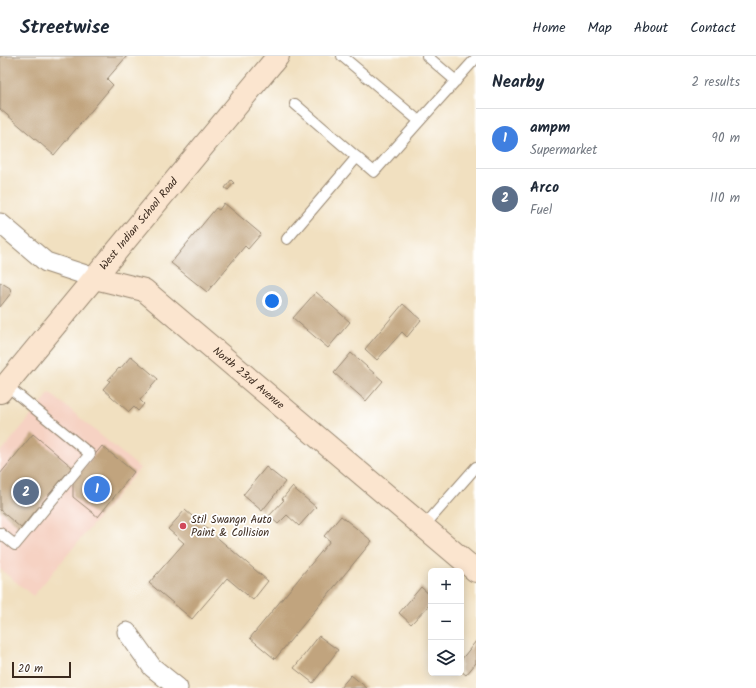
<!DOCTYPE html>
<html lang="en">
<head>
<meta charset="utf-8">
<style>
  :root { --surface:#fff; --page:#f6f6f7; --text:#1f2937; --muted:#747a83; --line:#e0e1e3; --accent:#d1495b }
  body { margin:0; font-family:Kalam,sans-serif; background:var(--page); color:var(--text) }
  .controls { position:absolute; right:12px; bottom:12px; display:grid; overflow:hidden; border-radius:6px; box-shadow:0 2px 10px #0003 }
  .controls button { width:36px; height:36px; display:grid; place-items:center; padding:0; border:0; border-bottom:1px solid var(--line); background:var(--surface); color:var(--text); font:20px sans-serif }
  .scale { position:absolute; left:12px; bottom:10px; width:59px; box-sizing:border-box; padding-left:4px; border:2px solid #3b2a1e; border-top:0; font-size:11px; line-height:14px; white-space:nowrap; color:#3b2a1e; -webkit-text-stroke:3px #fff; paint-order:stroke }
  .you { position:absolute; left:272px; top:245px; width:14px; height:14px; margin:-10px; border:3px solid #fff; border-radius:50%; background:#1a73e8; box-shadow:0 0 0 6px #1a73e833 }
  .badge { display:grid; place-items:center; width:26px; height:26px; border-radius:50%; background:var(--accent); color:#fff; font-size:13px; font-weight:700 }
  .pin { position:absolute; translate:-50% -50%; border:2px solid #fff; box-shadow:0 1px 4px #0006 }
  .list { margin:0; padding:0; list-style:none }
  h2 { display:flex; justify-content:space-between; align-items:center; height:52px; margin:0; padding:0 16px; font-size:17px }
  h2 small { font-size:13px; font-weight:400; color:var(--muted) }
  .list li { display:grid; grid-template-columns:26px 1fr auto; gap:12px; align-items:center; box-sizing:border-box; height:60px; padding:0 16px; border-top:1px solid var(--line) }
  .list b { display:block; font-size:15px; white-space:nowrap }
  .list p { margin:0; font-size:13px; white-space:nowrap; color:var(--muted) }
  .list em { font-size:13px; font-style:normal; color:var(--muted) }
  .icon { flex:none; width:22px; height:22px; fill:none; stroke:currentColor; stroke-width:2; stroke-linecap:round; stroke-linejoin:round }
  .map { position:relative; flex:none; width:476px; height:632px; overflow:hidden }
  header { display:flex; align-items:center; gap:24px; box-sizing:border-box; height:56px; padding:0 20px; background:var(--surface); border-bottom:1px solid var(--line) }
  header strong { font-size:19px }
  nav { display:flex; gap:22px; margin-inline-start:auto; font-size:14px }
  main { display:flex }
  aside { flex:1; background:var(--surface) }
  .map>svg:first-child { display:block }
</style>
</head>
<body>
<header>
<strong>Streetwise</strong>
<nav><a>Home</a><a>Map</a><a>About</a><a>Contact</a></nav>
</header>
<main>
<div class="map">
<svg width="476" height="632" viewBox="0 0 476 632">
  <rect width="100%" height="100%" fill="#fff"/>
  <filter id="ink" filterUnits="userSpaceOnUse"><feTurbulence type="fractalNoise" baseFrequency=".025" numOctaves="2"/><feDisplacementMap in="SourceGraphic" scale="8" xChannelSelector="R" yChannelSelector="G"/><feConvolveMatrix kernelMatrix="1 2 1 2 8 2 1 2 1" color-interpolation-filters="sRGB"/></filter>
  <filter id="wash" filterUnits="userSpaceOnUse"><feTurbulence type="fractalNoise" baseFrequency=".012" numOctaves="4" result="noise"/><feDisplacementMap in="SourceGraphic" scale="16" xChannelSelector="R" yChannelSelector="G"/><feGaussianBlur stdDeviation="0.9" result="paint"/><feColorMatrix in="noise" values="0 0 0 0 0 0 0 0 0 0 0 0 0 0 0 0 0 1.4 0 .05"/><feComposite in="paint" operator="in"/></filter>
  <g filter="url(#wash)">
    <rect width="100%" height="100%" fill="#f1e0c0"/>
    <!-- built -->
    <path fill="#f6d2c3" d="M50,337l90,75 -107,128 -33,-27v-116z"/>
    <g id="blocks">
      <!-- building -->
      <path fill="#c1a47e" d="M0,0h127l-20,23 6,6 -59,70 -54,-46z
        M231,124l3,3 -6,7 -3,-2z
        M224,147l37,31 -13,15 -3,-3 -38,46 -36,-29 45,-55 3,2z
        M0,226l10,6 1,5 -11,14z
        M316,236l34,30 -22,26 -35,-30z
        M403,248l18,16 -14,17 -5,-5 -25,28 -12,-11z
        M351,297l32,28 -17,20 -32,-28z
        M131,300l27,23 -18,21 4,4 -6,7 -4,-4 -5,5 -26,-23 7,-8 -2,-1 11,-12 1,1z
        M33,378l39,33 -51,61 -21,-18v-36z
        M102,390l32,26 -36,45 -25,-20v-16z
        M266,411l19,15 -23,29 -19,-16z
        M292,431l24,20 -17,19 -12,-11 -9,9 -9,-8 15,-16 -2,-1z
        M185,454l83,71 -15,19 -26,-22 -35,41 -43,-36 35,-40 -16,-14z
        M341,460l31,25 -97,118 -25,-21 80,-97 -6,-5z
        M421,531l10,9v7l-20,21 -12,-11z
        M319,580l19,14 -25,33 -19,-15z
        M476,585v22l-10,12 -5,-4v-11z
        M351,619l16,13h-27z"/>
    </g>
  </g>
  <g filter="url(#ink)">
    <use href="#blocks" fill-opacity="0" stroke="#96856f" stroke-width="1"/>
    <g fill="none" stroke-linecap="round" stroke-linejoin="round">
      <!-- lane casing -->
      <g stroke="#96856f" stroke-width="12">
        <path id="lane" d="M342,0l77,65
          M427,0l29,25
          M295,48l79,68 102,-114
          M287,183l70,-82
          M424,470l52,-59
          M0,477l15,12 75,-91 -84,-69"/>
      </g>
      <!-- street casing -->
      <g stroke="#96856f" stroke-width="21">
        <path id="street" d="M0,167l46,39 49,16
          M127,576l25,35 26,21"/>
      </g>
      <!-- secondary casing -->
      <g stroke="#96856f" stroke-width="24">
        <g id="secondary">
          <path id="s1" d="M95,222l49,12 332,281"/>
          <path id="s2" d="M0,336l278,-336"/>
        </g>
      </g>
      <!-- lane -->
      <use href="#lane" stroke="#fff" stroke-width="10"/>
      <!-- street -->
      <use href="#street" stroke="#fff" stroke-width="19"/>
      <!-- secondary -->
      <use href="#secondary" stroke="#fbe5cf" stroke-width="22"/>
    </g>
  </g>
  <!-- markers -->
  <circle fill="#d1495b" stroke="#fff" stroke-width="1.5" cx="183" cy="470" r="4"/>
  <g text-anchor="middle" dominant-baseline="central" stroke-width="3.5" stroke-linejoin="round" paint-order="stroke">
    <!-- street labels -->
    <g font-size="11" fill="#3b2a1e" stroke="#fff">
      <text stroke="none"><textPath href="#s2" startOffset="218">West Indian School Road</textPath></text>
      <text stroke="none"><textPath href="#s1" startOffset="187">North 23rd Avenue</textPath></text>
    </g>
    <!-- poi labels -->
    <g font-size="11" fill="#3b2a1e" stroke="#fff" text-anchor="start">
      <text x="191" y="464">Stil Swangn Auto<tspan x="191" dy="13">Paint &amp; Collision</tspan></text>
    </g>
  </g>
</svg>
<div class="controls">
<button>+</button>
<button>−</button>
<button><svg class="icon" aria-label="layers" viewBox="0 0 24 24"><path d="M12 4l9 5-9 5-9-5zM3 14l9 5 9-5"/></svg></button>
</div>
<div class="scale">20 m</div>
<div class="you"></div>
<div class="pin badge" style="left:97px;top:433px;background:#3f7fe0">1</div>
<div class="pin badge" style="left:26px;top:436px;background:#5c6f8a">2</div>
</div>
<aside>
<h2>Nearby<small>2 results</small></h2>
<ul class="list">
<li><span class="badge" style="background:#3f7fe0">1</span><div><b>ampm</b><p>Supermarket</p></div><em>90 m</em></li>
<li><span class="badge" style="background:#5c6f8a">2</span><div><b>Arco</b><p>Fuel</p></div><em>110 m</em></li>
</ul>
</aside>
</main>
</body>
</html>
